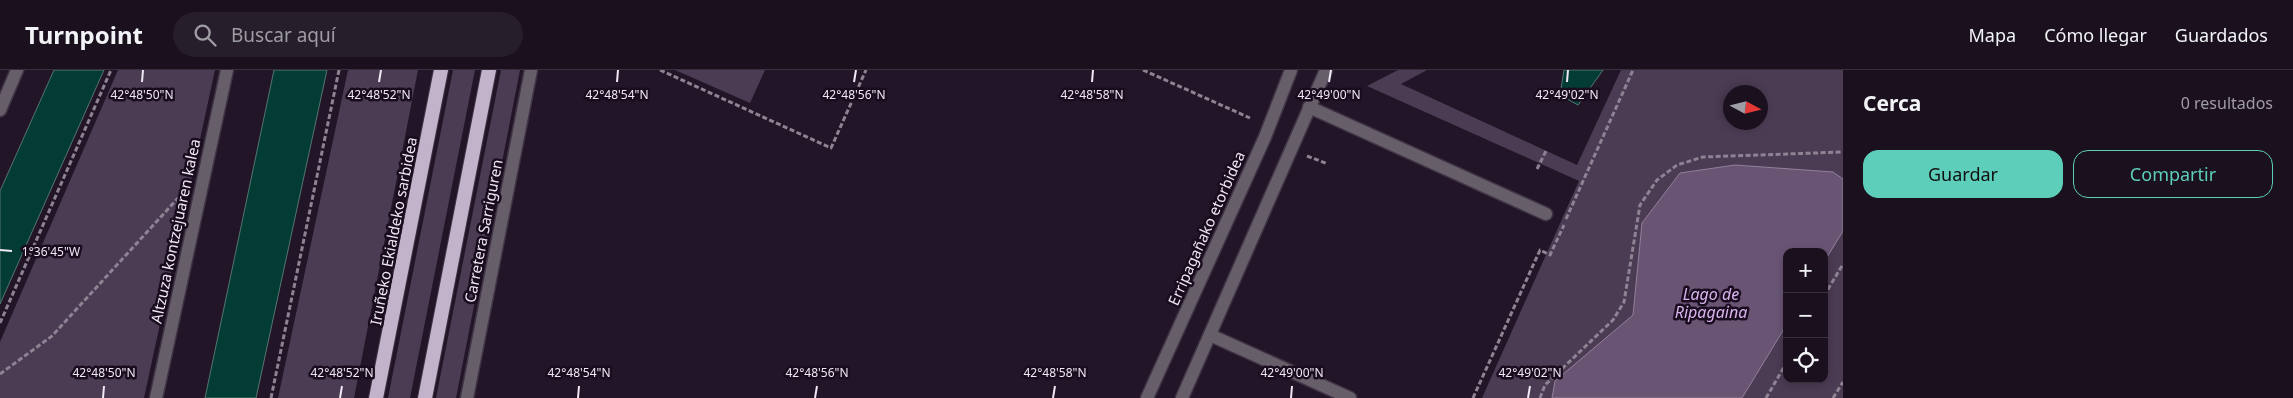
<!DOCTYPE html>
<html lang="es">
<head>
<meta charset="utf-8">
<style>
  :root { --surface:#1a101e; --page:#271e2b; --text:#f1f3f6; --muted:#9f9da4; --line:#38303c; --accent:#5dceb9 }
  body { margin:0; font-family:"Noto Sans",sans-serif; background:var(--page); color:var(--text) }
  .controls { position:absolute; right:15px; bottom:15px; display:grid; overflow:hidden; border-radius:10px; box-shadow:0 2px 8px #0003 }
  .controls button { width:45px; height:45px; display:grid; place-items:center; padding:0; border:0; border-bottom:1px solid var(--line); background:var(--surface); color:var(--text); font:25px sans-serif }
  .compass { position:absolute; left:1723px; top:15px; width:45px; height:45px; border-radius:50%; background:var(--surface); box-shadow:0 2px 8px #0003; rotate:97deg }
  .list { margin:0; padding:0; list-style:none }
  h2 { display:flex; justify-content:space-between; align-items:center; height:65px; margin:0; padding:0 20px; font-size:21px }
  h2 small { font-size:16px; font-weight:400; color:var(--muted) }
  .actions { display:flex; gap:10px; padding:15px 20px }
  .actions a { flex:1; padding:11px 0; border:1px solid var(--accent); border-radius:15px; text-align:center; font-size:18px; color:var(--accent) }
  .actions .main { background:var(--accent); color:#111 }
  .icon { flex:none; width:28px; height:28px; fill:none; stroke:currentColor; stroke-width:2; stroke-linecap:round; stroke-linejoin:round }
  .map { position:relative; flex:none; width:1843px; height:328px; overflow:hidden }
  header { display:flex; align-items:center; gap:30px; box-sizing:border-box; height:70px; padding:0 25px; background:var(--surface); border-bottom:1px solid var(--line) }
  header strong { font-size:24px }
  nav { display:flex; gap:28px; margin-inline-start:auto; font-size:18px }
  .search { width:350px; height:45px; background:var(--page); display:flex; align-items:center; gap:12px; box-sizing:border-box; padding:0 18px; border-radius:28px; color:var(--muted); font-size:19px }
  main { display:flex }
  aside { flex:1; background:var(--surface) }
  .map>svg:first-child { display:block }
</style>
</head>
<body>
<header>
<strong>Turnpoint</strong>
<div class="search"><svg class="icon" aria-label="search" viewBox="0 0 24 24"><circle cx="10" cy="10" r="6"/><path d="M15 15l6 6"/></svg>Buscar aquí</div>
<nav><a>Mapa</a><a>Cómo llegar</a><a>Guardados</a></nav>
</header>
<main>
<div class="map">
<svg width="1843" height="328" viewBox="0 0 1843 328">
  <rect width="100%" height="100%" fill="#221528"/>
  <!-- green -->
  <path fill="#4b3b53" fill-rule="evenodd" d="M118,0h97l-71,328h-144v-56z
    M348,0h70l-64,328h-76z
    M453,0h22l-65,328h-22z
    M501,0h19l-64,328h-20z
    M675,0h90l-15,33z
    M1398,0h29l-26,14 176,81 44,-95h222v328h-361l97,-217 -212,-95zM1730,22h30v30h-30zM1787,182h37v127h-37z"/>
  <!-- water -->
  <path fill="#695474" stroke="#92809b" d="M1735,95l98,7 10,7v52l-19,31v-10h-37v72l-45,74h-190l3,-17 78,-66 9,-92 38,-50z"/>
  <!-- building -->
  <path fill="#033c34" stroke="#55766f" d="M54,0h50l-104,234v-113z
    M274,0h53l-71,328h-51z
    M1564,0h39l-25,35 -18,-10z"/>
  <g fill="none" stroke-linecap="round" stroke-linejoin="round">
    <!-- minor casing -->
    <g stroke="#3f3345" stroke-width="15">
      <path id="minor" d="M1309,37l237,107
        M0,40l17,-40
        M1210,265l140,63
        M156,328l71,-328
        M467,328l64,-328"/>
    </g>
    <!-- tertiary casing -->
    <g stroke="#3f3345" stroke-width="15">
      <path id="tertiary" d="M1147,328l118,-261 26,-67
        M1182,328l144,-328"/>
    </g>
    <!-- trunk casing -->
    <g stroke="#3f3345" stroke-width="16">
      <path id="trunk" d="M376,328l65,-328
        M425,328l64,-328"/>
    </g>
    <!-- path -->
    <path stroke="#8e8393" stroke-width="3" stroke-dasharray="5 2.5" stroke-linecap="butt" d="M660,0l171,78 35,-78
      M1143,0l107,48
      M1307,86l21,8
      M1537,99l9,-18
      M1566,149l67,-149
      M1824,226l19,-32
      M0,253l111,-253
      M0,304l52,-38 127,-139
      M271,328l68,-328
      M1473,328l67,-148 10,5 14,-30
      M1540,328l5,-13 68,-65 11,-18 16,-97 17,-25 20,-15 26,-8 140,-5
      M1766,328l21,-36
      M1833,328l10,-16"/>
    <!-- minor -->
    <use href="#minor" stroke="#665f69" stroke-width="12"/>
    <!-- tertiary -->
    <use href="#tertiary" stroke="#665f69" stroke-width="12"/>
    <!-- trunk -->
    <use href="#trunk" stroke="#c2b2ca" stroke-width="14"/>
  </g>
  <!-- ticks -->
  <path fill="none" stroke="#f0e8f5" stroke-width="2" d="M142,12l1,-12M379,12l2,-12M617,12l1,-12M854,12l2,-12M1092,12l1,-12M1329,12l2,-12M1567,12l1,-12M0,180l12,1M103,328l1,-12M340,328l2,-12M578,328l1,-12M815,328l2,-12M1053,328l2,-12M1291,328l1,-12M1528,328l2,-12"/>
  <g text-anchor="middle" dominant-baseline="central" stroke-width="5" stroke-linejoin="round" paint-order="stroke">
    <!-- street labels -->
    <g font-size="15" fill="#f0e8f5" stroke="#180c1e">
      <text transform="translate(1206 158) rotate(-66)">Erripagañako etorbidea</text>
      <text transform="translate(175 161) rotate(-78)">Altzuza kontzejuaren kalea</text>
      <text transform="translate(393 161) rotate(-79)">Iruñeko Ekialdeko sarbidea</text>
      <text transform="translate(483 161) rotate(-79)">Carretera Sarriguren</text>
    </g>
    <!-- water labels -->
    <g font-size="16" font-style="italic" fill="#d8b3ec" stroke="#180c1e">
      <text x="1711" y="224">Lago de<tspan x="1711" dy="18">Ripagaina</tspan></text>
    </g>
  </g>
  <g font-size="12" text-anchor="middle" fill="#f0e8f5" stroke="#180c1e" stroke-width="5" stroke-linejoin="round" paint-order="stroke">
    <text x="142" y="29">42°48'50"N</text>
    <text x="379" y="29">42°48'52"N</text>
    <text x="617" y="29">42°48'54"N</text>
    <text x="854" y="29">42°48'56"N</text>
    <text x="1092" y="29">42°48'58"N</text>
    <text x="1329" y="29">42°49'00"N</text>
    <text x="1567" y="29">42°49'02"N</text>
    <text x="51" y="186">1°36'45"W</text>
    <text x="104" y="307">42°48'50"N</text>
    <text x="342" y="307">42°48'52"N</text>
    <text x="579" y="307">42°48'54"N</text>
    <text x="817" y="307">42°48'56"N</text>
    <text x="1055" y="307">42°48'58"N</text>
    <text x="1292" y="307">42°49'00"N</text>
    <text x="1530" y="307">42°49'02"N</text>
  </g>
</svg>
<div class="controls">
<button>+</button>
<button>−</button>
<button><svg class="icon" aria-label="locate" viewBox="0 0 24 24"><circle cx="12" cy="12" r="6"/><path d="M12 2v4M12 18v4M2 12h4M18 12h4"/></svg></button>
</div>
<svg class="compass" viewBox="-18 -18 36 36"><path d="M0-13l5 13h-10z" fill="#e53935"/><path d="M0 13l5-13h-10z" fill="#9f9da4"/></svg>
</div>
<aside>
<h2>Cerca<small>0 resultados</small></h2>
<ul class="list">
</ul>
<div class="actions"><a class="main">Guardar</a><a>Compartir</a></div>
</aside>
</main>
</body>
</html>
